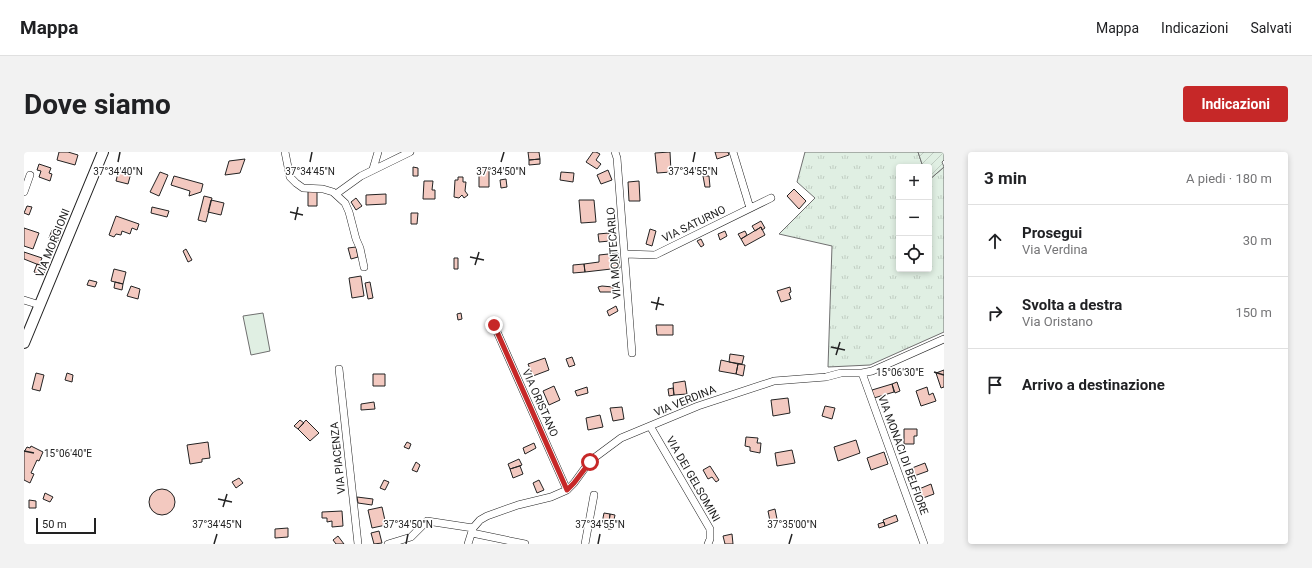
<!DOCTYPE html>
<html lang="it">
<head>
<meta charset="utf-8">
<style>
  :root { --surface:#fff; --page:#f2f2f2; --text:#202124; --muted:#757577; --line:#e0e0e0; --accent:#c62828 }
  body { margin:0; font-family:Roboto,sans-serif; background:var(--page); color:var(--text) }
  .controls { position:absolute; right:12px; top:12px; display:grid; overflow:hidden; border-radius:4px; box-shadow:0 2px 6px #0003 }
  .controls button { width:36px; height:36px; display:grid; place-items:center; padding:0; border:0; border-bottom:1px solid var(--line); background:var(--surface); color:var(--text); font:20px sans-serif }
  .scale { position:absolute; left:12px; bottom:10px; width:60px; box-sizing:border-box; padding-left:4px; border:2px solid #222; border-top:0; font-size:11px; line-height:14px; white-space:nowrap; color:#222; -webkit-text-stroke:3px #fff; paint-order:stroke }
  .stop { position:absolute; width:12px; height:12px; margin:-9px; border:3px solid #c62828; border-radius:50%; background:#fff }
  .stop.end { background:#c62828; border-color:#fff; box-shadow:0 1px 4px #0008 }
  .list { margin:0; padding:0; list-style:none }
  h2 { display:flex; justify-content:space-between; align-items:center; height:52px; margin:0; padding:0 16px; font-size:17px }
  h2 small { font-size:13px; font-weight:400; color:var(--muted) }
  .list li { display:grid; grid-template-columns:26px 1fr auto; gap:12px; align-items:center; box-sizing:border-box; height:72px; padding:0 16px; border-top:1px solid var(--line) }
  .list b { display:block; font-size:15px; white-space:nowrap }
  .list p { margin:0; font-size:13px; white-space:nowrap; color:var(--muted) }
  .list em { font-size:13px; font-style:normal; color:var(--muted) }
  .icon { flex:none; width:22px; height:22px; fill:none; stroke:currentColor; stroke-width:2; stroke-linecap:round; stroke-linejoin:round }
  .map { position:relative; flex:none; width:920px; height:392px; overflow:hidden; border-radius:4px }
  header { display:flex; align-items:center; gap:24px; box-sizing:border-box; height:56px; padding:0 20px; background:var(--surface); border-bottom:1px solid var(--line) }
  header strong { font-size:19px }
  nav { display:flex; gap:22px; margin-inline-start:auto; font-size:14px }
  .intro { display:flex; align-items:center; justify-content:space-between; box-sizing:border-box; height:96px; padding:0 24px }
  h1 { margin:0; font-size:28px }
  .button { padding:10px 18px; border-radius:4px; background:var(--accent); color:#fff; font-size:14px; font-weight:700 }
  main { display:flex; gap:24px; padding:0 24px }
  aside { flex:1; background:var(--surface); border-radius:4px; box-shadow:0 2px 6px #0003 }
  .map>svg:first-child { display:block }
</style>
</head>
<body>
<header>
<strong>Mappa</strong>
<nav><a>Mappa</a><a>Indicazioni</a><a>Salvati</a></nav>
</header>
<div class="intro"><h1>Dove siamo</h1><a class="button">Indicazioni</a></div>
<main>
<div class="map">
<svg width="920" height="392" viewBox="0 0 920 392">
  <defs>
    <pattern id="grass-tufts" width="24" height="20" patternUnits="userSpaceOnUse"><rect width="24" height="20" fill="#e0efe3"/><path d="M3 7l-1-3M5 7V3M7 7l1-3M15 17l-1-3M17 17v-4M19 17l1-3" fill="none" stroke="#c0cdc2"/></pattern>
    <pattern id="garden-furrows" width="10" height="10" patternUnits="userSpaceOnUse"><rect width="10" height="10" fill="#e0efe3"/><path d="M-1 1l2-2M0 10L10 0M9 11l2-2" fill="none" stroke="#c0cdc2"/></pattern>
  </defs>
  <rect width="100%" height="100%" fill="#fff"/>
  <!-- grass -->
  <path fill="url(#grass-tufts)" stroke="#6f6f6f" d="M781,0h113l5,15h-24v102h30v-89l15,-13v165l-74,33 -42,2 4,-121 -53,-12 36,-36 -18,-16z"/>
  <!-- garden -->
  <path fill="url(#garden-furrows)" stroke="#6f6f6f" d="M894,0h26v8l-2,2 2,5 -15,13v-13h-6z"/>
  <!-- pitch -->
  <path fill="#e0efe3" stroke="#6f6f6f" d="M239,161l7,38 -19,4 -8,-39z"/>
  <!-- building -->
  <path fill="#f3c9c0" stroke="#222" d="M35,0h9l10,3 -3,10 -18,-5z
    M504,0h11l1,7 -11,1z
    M569,0h3l4,2 -4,6 5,4 -4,5 -11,-7z
    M646,0l1,20 -14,1 -2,-20z
    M691,0h13l1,3 -12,4z
    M221,7l-5,14 -15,2 4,-14z
    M516,7v5l-11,1v-5z
    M15,12l12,4 -2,5 3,1 -2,7 -11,-4 2,-6 -4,-1z
    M389,15l5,1v8h-5z
    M455,15l10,1v19h-10z
    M95,17l12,4 -3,11 -12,-3z
    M584,18l4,10 -11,4 -4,-9z
    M136,20l8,3 -9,21 -9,-4z
    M537,20l13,1 -1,9 -13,-2z
    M150,24l29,8 -2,8 -12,4 1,-5 -19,-6z
    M679,24h6l1,11h-5z
    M434,25h5v5h3l-1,9 3,4 -4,3 -2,-3 -3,3 -5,-1 1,-17h3z
    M482,27l1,8 -6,1 -1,-8z
    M400,29h9l-1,9h3v9h-12z
    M615,29l1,20h-11l-1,-19z
    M770,37l12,12 -7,8 -12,-13z
    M284,39h9v15h-9z
    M362,42v10l-20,1v-10z
    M180,44l8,2 -6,24 -8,-2z
    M332,46l6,8 -6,4 -5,-8z
    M187,48l13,3 -3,12 -13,-3z
    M555,48h15l2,22 -15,1z
    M3,54l5,1 -3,8 -5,-2z
    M128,55l17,4 -2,6 -16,-4z
    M387,61h7l-1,11h-6z
    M92,64l23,8 -2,6 -5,-2 -2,6 -8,-3 -1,4 -5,-1 -2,3 -5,-2z
    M737,69l4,7 -3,2 -1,-3 -6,4 -3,-5z
    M737,75l4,8 -20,11 -4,-7z
    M0,76l15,5 -6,16 -9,-3z
    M626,77l6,2 -4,15 -6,-2z
    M28,78l9,3 -3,8 -9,-3z
    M701,79l2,5 -7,4 -2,-6z
    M721,79l2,4 -6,4 -3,-5z
    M585,81l1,8 -11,1 -1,-8z
    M677,87l3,6 -3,2 -4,-6z
    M332,95l2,10 -7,2 -3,-11z
    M162,97l6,11 -4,2 -5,-11z
    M0,100l18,6 -3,7 -15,-6z
    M594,101l2,15 -35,4 -1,-8 15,-2v-7z
    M430,106h4v11h-4z
    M13,112l9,4 -3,8 -9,-4z
    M560,112l1,8 -12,1v-8z
    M90,117l12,3 -3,12 -12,-3z
    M337,124l3,20 -12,2 -3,-20z
    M65,128l8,2 -2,5 -8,-2z
    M91,130l8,2 -1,6 -8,-2z
    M346,130l3,16 -5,1 -3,-16z
    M107,134l9,3 -2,10 -11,-3z
    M578,134l11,1v5h-13l-2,-5z
    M766,135l1,5 -2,1 2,6 -10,3 -4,-11z
    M592,154l2,5 -9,5 -2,-5z
    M437,161l1,6 -4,1 -1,-6z
    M632,173h17v10h-16z
    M706,202l14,2 -2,8 -13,-2z
    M548,205l3,8 -6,2 -3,-8z
    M521,206l4,12 -16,6 -5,-12z
    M697,208l17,4 -2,10 -17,-3z
    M714,212l7,1 -2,11 -7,-2z
    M920,218v17l-3,1 -5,-15z
    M12,221l8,2 -4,16 -8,-2z
    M43,221l6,2 -1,7 -7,-2z
    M349,222h12v12h-12z
    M661,229l2,13 -13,1 -1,-12z
    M873,230l3,9 -5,2 -3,-9z
    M868,232l2,8 -20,6 -2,-8z
    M530,234l6,14 -11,5 -6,-14z
    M563,235l1,6 -11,3 -2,-5z
    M903,235l2,8 4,-2 3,8 -15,5 -5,-15z
    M649,236l1,7 -5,1 -1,-7z
    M764,246l2,15 -17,3 -2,-16z
    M350,250l1,7 -14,1v-6z
    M801,254l10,2 -3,11 -10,-3z
    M598,255l2,12 -11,2 -3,-13z
    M576,263l3,12 -15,3 -2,-12z
    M276,268l4,3 -6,6 -4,-3z
    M282,268l13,13 -9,8 -12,-12z
    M880,277h13v7h-3v8h-10z
    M722,285l12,1 -1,5h4l-1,10 -10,-2v-4l-5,-1z
    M832,288l4,13 -22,8 -4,-14z
    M184,290l2,16 -8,1v3l-12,2 -3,-19z
    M383,290l4,2 -2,5 -5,-2z
    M510,291l2,5 -11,6 -2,-6z
    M7,294l12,6 -4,9 -2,-1 -6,13 3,1 -4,9 -6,-3v-28l3,-5 3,1z
    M768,298l3,13 -18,3 -2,-13z
    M860,300l4,12 -17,6 -4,-12z
    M495,307l3,6 -12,4 -2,-5z
    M392,310l4,3 -3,7 -5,-2z
    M901,311l3,8 -14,5 -2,-8z
    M496,314l3,8 -10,4 -3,-9z
    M686,314l9,14 -3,2 -4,-5 -4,2 -5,-9z
    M215,326l4,5 -7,5 -4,-6z
    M360,328l5,2 -4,8 -5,-2z
    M515,328l5,10 -7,3 -4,-10z
    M907,332l3,10 -11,4 -4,-9z
    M125 350a13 13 0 1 1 26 0a13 13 0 1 1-26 0Z
    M21,341l8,4 -3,5 -7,-3z
    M333,345l16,2 -1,6 -14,-2z
    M5,348l7,1v7h-7z
    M358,355l4,18 -14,3 -4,-18z
    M751,357l2,10 -7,2 -2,-10z
    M318,359l1,15 -11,1v-6l-5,1v-4h-5v-6z
    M580,361l6,1 -1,10 -7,-1z
    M586,362l5,1 -3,14h-4z
    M872,363l2,6 -13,5 -2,-6z
    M860,370l1,4 -6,2 -1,-4z
    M264,376v9l-13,1v-9z
    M355,379l3,12 -8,1 -3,-11z
    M708,382l1,10h-8l-2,-8z
    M314,384l6,8h-8l-3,-4z"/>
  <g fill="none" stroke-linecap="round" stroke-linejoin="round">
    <!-- street casing -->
    <g stroke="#222" stroke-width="8">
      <path id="street" d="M261,0l5,25 6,6 7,5 20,1 10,3 12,11 4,9 7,27 4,9 4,19
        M591,0l2,6 15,195
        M709,0l17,56
        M349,17l5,-17
        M0,40l6,-17
        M312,42l25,-18 49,-24
        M601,102l30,1 116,-57
        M0,148l16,5
        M470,173l73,165
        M315,217l19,175
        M838,221l62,171
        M626,274l60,103v10l-2,5
        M448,381l53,11
        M364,392l23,-7 16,-16 46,7
        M444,392l5,-16 7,-8 7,-4 31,-11 33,-8 16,-7 7,-7 16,-22 31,-23 77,-32 76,-25 52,-4 15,-4h21l10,-2 72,-32
        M561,392l9,-49"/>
    </g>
    <!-- secondary casing -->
    <g stroke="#222" stroke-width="12">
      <path id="secondary" d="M0,191l79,-191"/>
    </g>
    <!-- street -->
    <use href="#street" stroke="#fff" stroke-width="7"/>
    <!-- secondary -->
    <use href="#secondary" stroke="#fff" stroke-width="10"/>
  </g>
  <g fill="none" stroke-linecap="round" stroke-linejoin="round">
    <!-- route -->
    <path stroke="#c62828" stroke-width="5" d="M470,173l73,165 7,-7 16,-21"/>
  </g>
  <!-- ticks -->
  <path fill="none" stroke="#222" stroke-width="1.5" d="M94,10l2,-10M286,10l2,-10M477,10l3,-10M669,10l2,-10M266,60l13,3M271,68l3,-13M446,105l14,3M451,113l4,-13M627,150l13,3M632,158l3,-13M807,195l14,3M812,203l4,-13M910,220l10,3M0,299l10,2M194,347l14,3M199,355l4,-13M190,392l3,-10M382,392l2,-10M574,392l2,-10M765,392l3,-10"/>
  <g text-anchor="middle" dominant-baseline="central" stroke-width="3" stroke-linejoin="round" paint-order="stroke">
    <!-- street labels -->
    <g font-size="11" fill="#222" stroke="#fff">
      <text transform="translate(670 72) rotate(-26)">VIA SATURNO</text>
      <text transform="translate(29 91) rotate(-68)">VIA MORGIONI</text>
      <text transform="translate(590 101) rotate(-94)">VIA MONTECARLO</text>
      <text transform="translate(661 249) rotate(-22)">VIA VERDINA</text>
      <text transform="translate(516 251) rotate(66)">VIA ORISTANO</text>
      <text transform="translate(879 303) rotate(70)">VIA MONACI DI BELFIORE</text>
      <text transform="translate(314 306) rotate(-96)">VIA PIACENZA</text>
      <text transform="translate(669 327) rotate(60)">VIA DEI GELSOMINI</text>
    </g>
  </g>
  <g font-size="10" text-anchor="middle" fill="#222" stroke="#fff" stroke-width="3" stroke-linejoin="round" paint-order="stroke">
    <text x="94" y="23">37°34'40"N</text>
    <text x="286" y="23">37°34'45"N</text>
    <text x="477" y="23">37°34'50"N</text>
    <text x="669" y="23">37°34'55"N</text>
    <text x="876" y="224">15°06'30"E</text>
    <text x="44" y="305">15°06'40"E</text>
    <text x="193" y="376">37°34'45"N</text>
    <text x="384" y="376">37°34'50"N</text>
    <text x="576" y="376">37°34'55"N</text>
    <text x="768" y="376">37°35'00"N</text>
  </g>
</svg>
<div class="controls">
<button>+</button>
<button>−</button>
<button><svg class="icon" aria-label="locate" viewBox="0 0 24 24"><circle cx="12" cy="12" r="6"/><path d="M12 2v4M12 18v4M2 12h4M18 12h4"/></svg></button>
</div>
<div class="scale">50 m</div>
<div class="stop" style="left:566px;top:310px"></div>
<div class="stop end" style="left:470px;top:173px"></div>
</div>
<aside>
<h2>3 min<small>A piedi · 180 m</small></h2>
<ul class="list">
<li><svg class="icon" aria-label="ahead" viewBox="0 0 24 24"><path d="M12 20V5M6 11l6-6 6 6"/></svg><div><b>Prosegui</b><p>Via Verdina</p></div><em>30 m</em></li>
<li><svg class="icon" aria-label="right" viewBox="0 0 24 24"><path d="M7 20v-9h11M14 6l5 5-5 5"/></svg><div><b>Svolta a destra</b><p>Via Oristano</p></div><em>150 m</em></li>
<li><svg class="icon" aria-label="arrive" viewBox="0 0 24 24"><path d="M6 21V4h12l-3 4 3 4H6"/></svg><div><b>Arrivo a destinazione</b></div></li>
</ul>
</aside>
</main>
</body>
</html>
